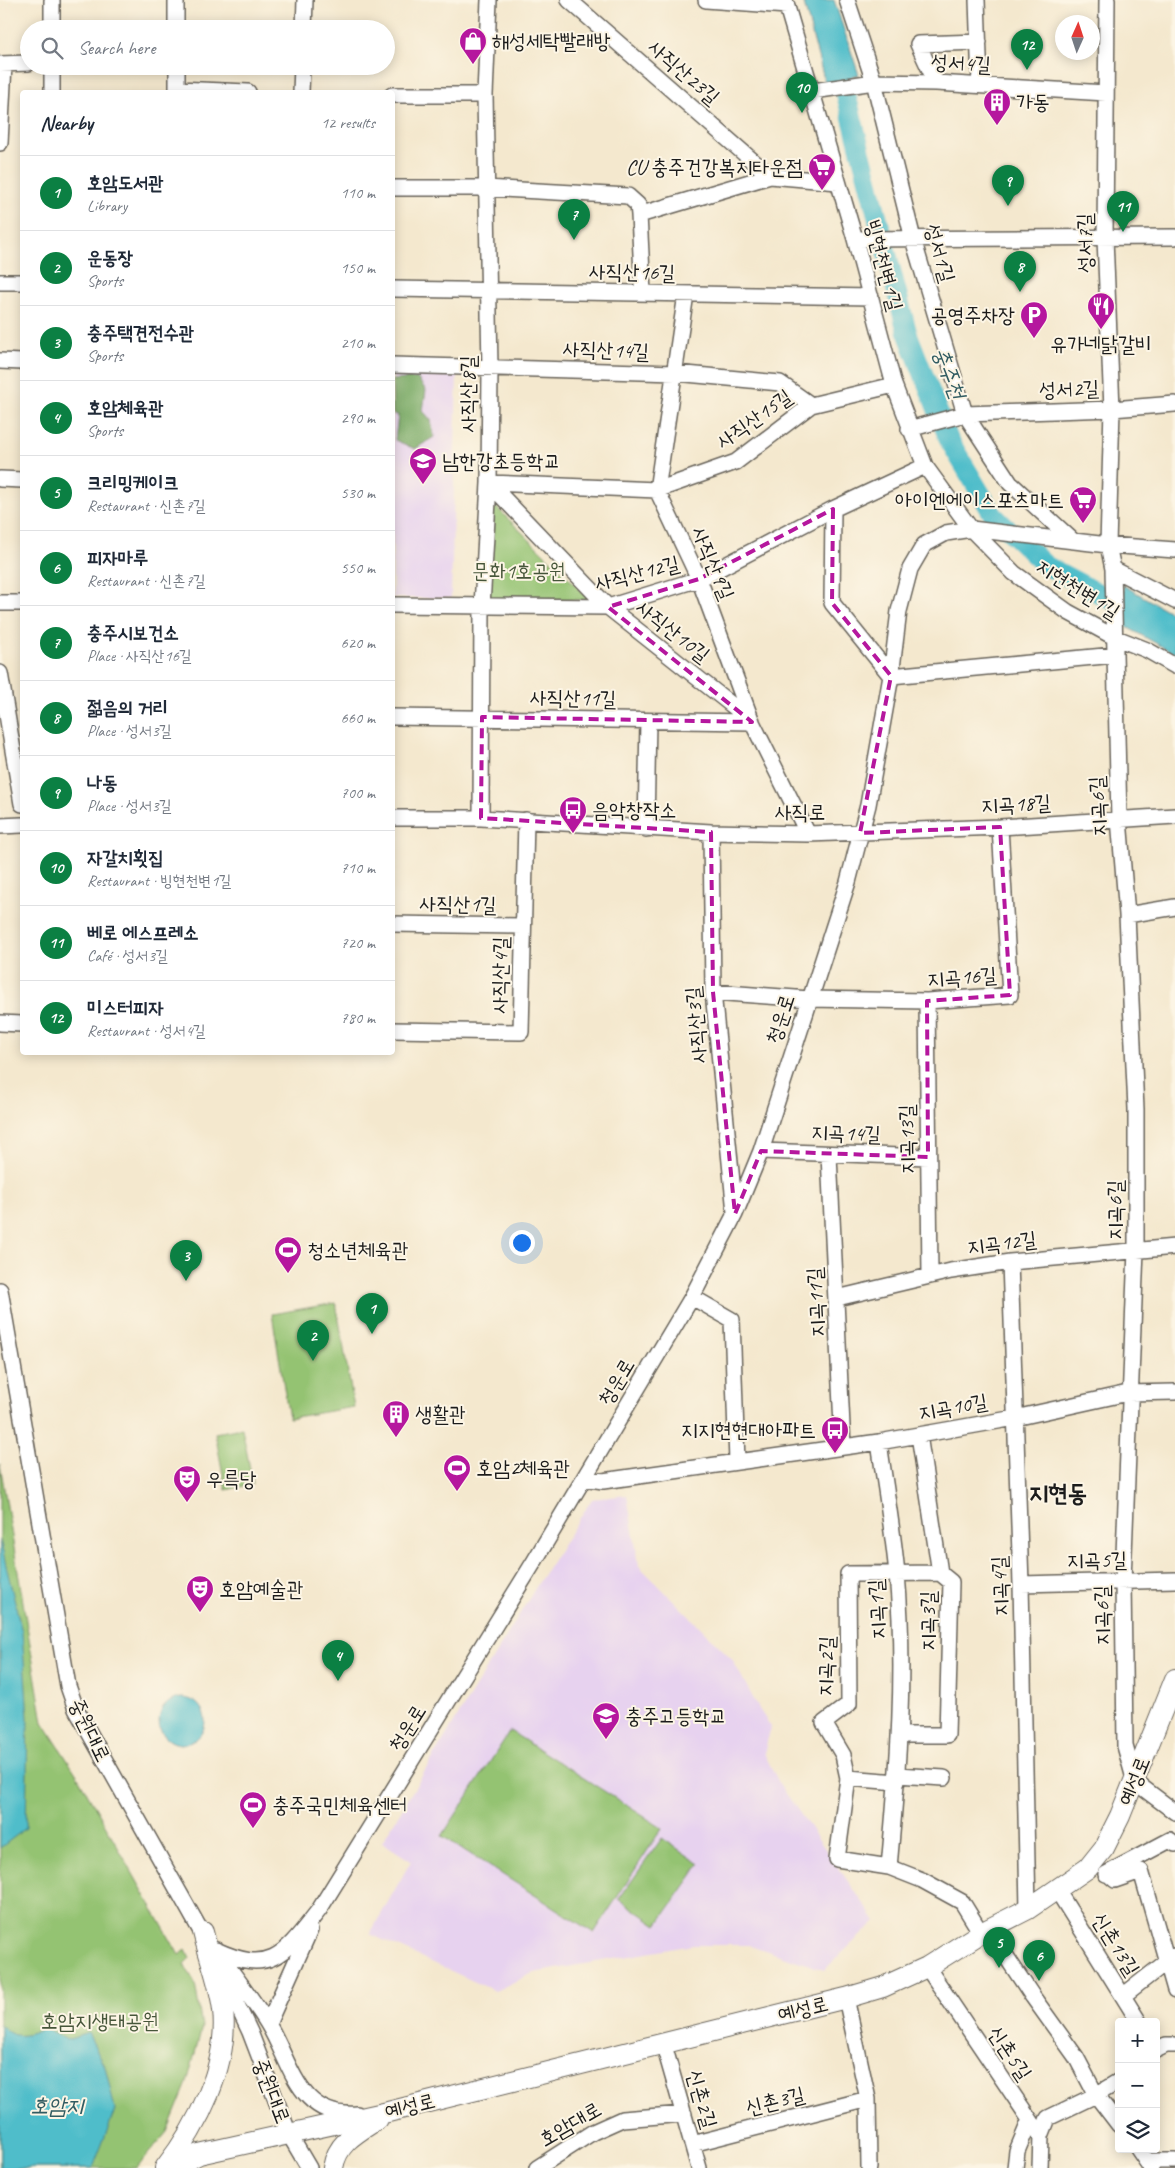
<!DOCTYPE html>
<html lang="en">
<head>
<meta charset="utf-8">
<style>
  :root { --surface:#fff; --page:#f6f6f7; --text:#1f2937; --muted:#747a83; --line:#e0e1e3; --accent:#0b8043 }
  body { margin:0; font-family:Caveat,"Poor Story",sans-serif; background:var(--page); color:var(--text) }
  .controls { position:absolute; right:15px; bottom:15px; display:grid; overflow:hidden; border-radius:5px; box-shadow:0 2px 12px #0003 }
  .controls button { width:45px; height:45px; display:grid; place-items:center; padding:0; border:0; border-bottom:1px solid var(--line); background:var(--surface); color:var(--text); font:25px sans-serif }
  .compass { position:absolute; left:1055px; top:15px; width:45px; height:45px; border-radius:50%; background:var(--surface); box-shadow:0 2px 12px #0003; rotate:3deg }
  .you { position:absolute; left:521px; top:1242px; width:18px; height:18px; margin:-12px; border:4px solid #fff; border-radius:50%; background:#1a73e8; box-shadow:0 0 0 8px #1a73e833 }
  .badge { display:grid; place-items:center; width:32px; height:32px; border-radius:50%; background:var(--accent); color:#fff; font-size:16px; font-weight:700 }
  .pin { position:absolute; translate:-50% -41px; filter:drop-shadow(0 1px 2px #0008) }
  .pin::after { content:''; position:absolute; top:26px; width:18px; height:15px; background:inherit; clip-path:polygon(0 0,100% 0,50% 100%) }
  .list { margin:0; padding:0; list-style:none }
  h2 { display:flex; justify-content:space-between; align-items:center; height:65px; margin:0; padding:0 20px; font-size:21px }
  h2 small { font-size:16px; font-weight:400; color:var(--muted) }
  .list li { display:grid; grid-template-columns:32px 1fr auto; gap:15px; align-items:center; box-sizing:border-box; height:75px; padding:0 20px; border-top:1px solid var(--line) }
  .list b { display:block; font-size:19px; white-space:nowrap }
  .list p { margin:0; font-size:16px; white-space:nowrap; color:var(--muted) }
  .list em { font-size:16px; font-style:normal; color:var(--muted) }
  .icon { flex:none; width:28px; height:28px; fill:none; stroke:currentColor; stroke-width:2; stroke-linecap:round; stroke-linejoin:round }
  .map { position:relative; flex:none; width:1175px; height:2168px; overflow:hidden }
  .search { position:absolute; background:var(--surface); box-shadow:0 2px 12px #0003; left:20px; top:20px; width:375px; height:55px; display:flex; align-items:center; gap:12px; box-sizing:border-box; padding:0 18px; border-radius:28px; color:var(--muted); font-size:19px }
  .panel { position:absolute; background:var(--surface); box-shadow:0 2px 12px #0003; left:20px; top:90px; width:375px; height:965px; border-radius:5px }
  .map>svg:first-child { display:block }
</style>
</head>
<body>
<div class="map">
<svg width="1175" height="2168" viewBox="0 0 1175 2168">
  <rect width="100%" height="100%" fill="#fcf5e5"/>
  <filter id="ink" filterUnits="userSpaceOnUse"><feTurbulence type="fractalNoise" baseFrequency=".02" numOctaves="2"/><feDisplacementMap in="SourceGraphic" scale="10" xChannelSelector="R" yChannelSelector="G"/><feConvolveMatrix kernelMatrix="1 2 1 2 8 2 1 2 1" color-interpolation-filters="sRGB"/></filter>
  <filter id="wash" filterUnits="userSpaceOnUse"><feTurbulence type="fractalNoise" baseFrequency=".0096" numOctaves="4" result="noise"/><feDisplacementMap in="SourceGraphic" scale="20" xChannelSelector="R" yChannelSelector="G"/><feGaussianBlur stdDeviation="1.12" result="paint"/><feColorMatrix in="noise" values="0 0 0 0 0 0 0 0 0 0 0 0 0 0 0 0 0 1.4 0 .05"/><feComposite in="paint" operator="in"/></filter>
  <g filter="url(#wash)">
    <rect width="100%" height="100%" fill="#f4e8ce"/>
    <!-- built -->
    <path fill="#e7d2ef" d="M393,372l64,1 -6,225h-58z
      M627,1495l12,71 93,93 27,50 12,18 -7,26 16,32 96,136 -52,49 -74,-25h-57l-160,28 -38,18 -125,-57 41,-73 -29,-19 157,-260 53,-83z"/>
    <!-- green -->
    <path fill="#94c372" stroke="#587047" d="M494,505l97,95h-103z
      M336,1303l18,104 -65,11 -17,-104z
      M242,1428l11,56 -27,6 -11,-57z
      M0,1464l43,258 34,53 102,180 7,-6 4,9 -6,6 11,19 7,44 -15,56 -20,49 -31,36h-136z
      M510,1731l152,97 -68,105 -152,-97z
      M662,1838l38,26 -43,61 -38,-26z"/>
    <!-- forest -->
    <path fill="#77a964" stroke="#4a6240" d="M417,378l9,12 -3,21 8,9 3,17 -19,12 -20,-9 3,-25 -5,-1 -1,-34z"/>
    <!-- water -->
    <path fill="#50bdca" stroke="#366c73" d="M803,0h31l25,75 -34,8z
      M1123,585l52,30v39l-50,-28z
      M0,1540l22,92 6,86 -2,110 -26,20z
      M159 1721a23 23 0 1 1 46 0a23 23 0 1 1-46 0Z
      M0,2024c12,17 29,12 45,4l22,12 21,-7 17,33 10,44 -22,58h-93z"/>
    <g fill="none" stroke-linecap="round" stroke-linejoin="round">
      <!-- river -->
      <path stroke="#50bdca" stroke-width="20" d="M839,67l68,265 42,108 45,76 51,49 101,53 29,11"/>
    </g>
  </g>
  <g filter="url(#ink)">
    <g fill="none" stroke-linecap="round" stroke-linejoin="round">
      <!-- minor casing -->
      <g stroke="#68635a" stroke-width="18">
        <path id="minor" d="M176,0v29
          M569,0l201,176
          M706,0l81,6
          M785,0l70,239 39,146 31,81 46,63 43,44 54,39 46,25 33,13 28,16
          M847,0l27,82 39,157 52,175 45,69 62,57
          M977,0l3,85
          M1107,0l-2,238 7,171 -4,136 5,24 6,250 8,96 9,194v141l-13,330 2,166 10,36 40,30
          M52,29v-29
          M304,29l1,-29
          M0,64l29,-1
          M177,66v26
          M936,83l-18,-39 61,-2
          M177,89l71,3
          M813,91l61,-9 62,1 170,10
          M52,92v-26
          M301,92l1,-26
          M392,95h93
          M0,143l4,-79
          M392,188h94l142,8 10,9 1,10
          M855,239l320,-2
          M0,282h22
          M392,289l479,8
          M643,293l-4,-78 131,-39 68,6
          M686,294l-29,196 42,89 53,143 56,112
          M0,361l22,1
          M392,365l284,8 104,10 31,22
          M909,429l56,-15 147,-5 63,-5
          M0,479l22,1
          M489,483l168,7 79,-28 75,-57 83,-20
          M489,483l119,124 144,114
          M833,509l-1,94 59,73 224,-21
          M1113,569l62,32
          M0,603h22
          M392,605l216,2 91,-28 134,-70 92,-43
          M0,673l22,131
          M392,717l360,5
          M392,818h89l230,14 97,2 192,-7 175,-11
          M481,818l1,-212 7,-123 1,-115 -5,-273 4,-95
          M0,826l22,-1
          M646,829l2,-108
          M711,832l2,160 22,220
          M1127,915l48,-8
          M392,924l131,2
          M713,992l96,7 118,2 83,-6 -10,-168
          M927,1001l3,274
          M0,1023l22,1
          M392,1030l129,2 5,-212
          M761,1151l167,6
          M829,1155l14,292
          M1010,1262l11,322 7,325
          M0,1290l68,396 8,23 131,233
          M692,1297l40,23 5,142
          M837,1298l114,-27 59,-9 165,-15
          M879,1442c6,44 14,88 18,132 9,98 1,196 -8,293l33,13 40,22 19,31
          M584,1478l19,3 276,-39 136,-24 113,-25 47,-1
          M1021,1584l154,-4
          M899,1735h48l4,-153 -11,-9 -21,-138
          M897,1775l47,3
          M848,1778l49,4
          M889,1867l-52,-8 11,-81 -5,-23 -19,-32 25,-19 -1,-130 92,-1
          M1106,1874l64,-34 5,4
          M1108,1874l7,6 26,-9 34,119
          M1057,1890l82,132
          M988,1929l45,68 43,60 20,38 23,30
          M216,1950c56,26 69,3 103,-40l215,-348 158,-265 43,-83 26,-63 87,-269 20,-77 23,-129 8,-65 11,-42 14,-24 22,-12 25,-4 137,16 67,5
          M226,1964c14,19 29,39 42,60 24,40 30,94 89,90
          M927,1967l114,169 -1,32
          M221,1971l29,61 39,102 20,34
          M1124,1995l50,-39
          M846,1998l22,101 1,69
          M268,2024l42,-94
          M663,2042l36,126
          M1156,2050l10,-5h9
          M1041,2136l7,-18 48,-23 23,-14
          M692,2144l176,-45
          M1138,2149l13,19
          M1146,2161h29
          M537,2168l56,-36 29,-13 62,-5
          M1015,2168l2,-17 13,-31"/>
      </g>
      <!-- major casing -->
      <g stroke="#68635a" stroke-width="22">
        <path id="major" d="M165,2168c33,-42 64,-103 58,-158 -3,-26 -14,-53 -20,-78
          M172,2168l27,-14 189,-42 458,-114 37,-11 44,-20 54,-34 47,-24 60,-41 16,-20 16,-32 55,-137
          M333,2168c4,-26 25,-36 45,-49"/>
      </g>
      <!-- minor -->
      <use href="#minor" stroke="#fff" stroke-width="15"/>
      <!-- major -->
      <use href="#major" stroke="#fff" stroke-width="20"/>
    </g>
  </g>
  <!-- marked area -->
  <path fill="none" stroke="#b5179e" stroke-width="4" stroke-dasharray="10 6" stroke-linejoin="round" d="M833,509l-1,94 59,73 -31,157 140,-6 10,168 -83,6 1,156 -167,-6 -26,63 -22,-222 -2,-160 -230,-14 1,-101 270,5 -144,-115 91,-28z"/>
  <!-- icons -->
  <defs>
    <g id="shop-pin" transform="scale(1.4375)"><path d="M0 17L-7.5 6A9.5 9.5 0 1 1 7.5 6Z" fill="#b5179e" stroke="#fcf5e5"/><path d="M-5-2.5h2.3a2.7 3.5 0 0 1 5.4 0H5L5.5 6h-11ZM-1.5-2.5h3a1.5 2.3 0 0 0-3 0Z" fill="#fff"/></g>
    <g id="building-pin" transform="scale(1.4375)"><path d="M0 17L-7.5 6A9.5 9.5 0 1 1 7.5 6Z" fill="#b5179e" stroke="#fcf5e5"/><path d="M-4-6H4V6H1V3H-1V6H-4ZM-2.5-4.3h1.7v1.8h-1.7ZM.8-4.3h1.7v1.8H.8ZM-2.5-1h1.7V.8h-1.7ZM.8-1h1.7V.8H.8Z" fill="#fff"/></g>
    <g id="supermarket-pin" transform="scale(1.4375)"><path d="M0 17L-7.5 6A9.5 9.5 0 1 1 7.5 6Z" fill="#b5179e" stroke="#fcf5e5"/><path d="M-6-5.5h2.5l.6 2H6L4.5 2H-2.5L-4.4-4H-6ZM-1.5 3.2a1.3 1.3 0 1 0 .1 0ZM3 3.2a1.3 1.3 0 1 0 .1 0Z" fill="#fff"/></g>
    <g id="restaurant-pin" transform="scale(1.4375)"><path d="M0 17L-7.5 6A9.5 9.5 0 1 1 7.5 6Z" fill="#b5179e" stroke="#fcf5e5"/><path d="M-5-6h1v4h1v-4h1v4h1v-4h1v5L-1.5 .5V6h-2V.5L-5-1ZM5-6V6H3V1.5H1.5Q1.5-4 5-6Z" fill="#fff"/></g>
    <g id="parking-pin" transform="scale(1.4375)"><path d="M0 17L-7.5 6A9.5 9.5 0 1 1 7.5 6Z" fill="#b5179e" stroke="#fcf5e5"/><path d="M-3.5-5.5H1a3.5 3.5 0 0 1 0 7H-1V5.5H-3.5ZM-1-3.4V-.6H.8a1.4 1.4 0 0 0 0-2.8Z" fill="#fff"/></g>
    <g id="school-pin" transform="scale(1.4375)"><path d="M0 17L-7.5 6A9.5 9.5 0 1 1 7.5 6Z" fill="#b5179e" stroke="#fcf5e5"/><path d="M0-5L7-2L0 1L-7-2ZM-4 1L0 2.5L4 1V4Q0 6-4 4Z" fill="#fff"/></g>
    <g id="bus-pin" transform="scale(1.4375)"><path d="M0 17L-7.5 6A9.5 9.5 0 1 1 7.5 6Z" fill="#b5179e" stroke="#fcf5e5"/><path d="M-5-6H5V4H4V6H2V4H-2V6H-4V4H-5ZM-3.5-4V0h7V-4ZM-3.5 1.2v1.5H-2V1.2ZM2 1.2v1.5H3.5V1.2Z" fill="#fff"/></g>
    <g id="stadium-pin" transform="scale(1.4375)"><path d="M0 17L-7.5 6A9.5 9.5 0 1 1 7.5 6Z" fill="#b5179e" stroke="#fcf5e5"/><path d="M0-5a6.5 5 0 1 0 0 10a6.5 5 0 1 0 0-10ZM-3.5-1.8h7v3.6h-7Z" fill="#fff"/></g>
    <g id="theatre-pin" transform="scale(1.4375)"><path d="M0 17L-7.5 6A9.5 9.5 0 1 1 7.5 6Z" fill="#b5179e" stroke="#fcf5e5"/><path d="M-5-5.5Q0-4 5-5.5V0Q5 5 0 6Q-5 5-5 0ZM-3.3-2.5H-1v1.5H-3.3ZM1-2.5H3.3v1.5H1ZM-2.8 1Q0 5.5 2.8 1Z" fill="#fff"/></g>
  </defs>
  <g fill-rule="evenodd">
    <use href="#shop-pin" x="473" y="41"/>
    <use href="#building-pin" x="997" y="102"/>
    <use href="#supermarket-pin" x="822" y="167"/>
    <use href="#restaurant-pin" x="1101" y="306"/>
    <use href="#parking-pin" x="1034" y="315"/>
    <use href="#school-pin" x="423" y="461"/>
    <use href="#supermarket-pin" x="1083" y="500"/>
    <use href="#bus-pin" x="573" y="810"/>
    <use href="#stadium-pin" x="288" y="1250"/>
    <use href="#building-pin" x="396" y="1414"/>
    <use href="#bus-pin" x="835" y="1430"/>
    <use href="#stadium-pin" x="457" y="1468"/>
    <use href="#theatre-pin" x="187" y="1479"/>
    <use href="#theatre-pin" x="200" y="1589"/>
    <use href="#school-pin" x="606" y="1716"/>
    <use href="#stadium-pin" x="253" y="1805"/>
  </g>
  <g text-anchor="middle" dominant-baseline="central" stroke-width="4" stroke-linejoin="round" paint-order="stroke">
    <!-- poi labels -->
    <g font-size="21" fill="#1c1c1c" stroke="#fcf5e5" text-anchor="start">
      <text x="492" y="41">해성세탁빨래방</text>
      <text x="1016" y="102">가동</text>
      <text x="803" y="167" text-anchor="end">CU 충주건강복지타운점</text>
      <text x="1015" y="315" text-anchor="end">공영주차장</text>
      <text x="1101" y="344" text-anchor="middle">유가네닭갈비</text>
      <text x="442" y="461">남한강초등학교</text>
      <text x="1064" y="500" text-anchor="end">아이엔에이스포츠마트</text>
      <text x="592" y="810">음악창작소</text>
      <text x="307" y="1250">청소년체육관</text>
      <text x="415" y="1414">생활관</text>
      <text x="816" y="1430" text-anchor="end">지지현현대아파트</text>
      <text x="476" y="1468">호암2체육관</text>
      <text x="206" y="1479">우륵당</text>
      <text x="219" y="1589">호암예술관</text>
      <text x="625" y="1716">충주고등학교</text>
      <text x="272" y="1805">충주국민체육센터</text>
    </g>
    <!-- street labels -->
    <g font-size="21" fill="#1c1c1c" stroke="#fcf5e5">
      <text transform="translate(961 63) rotate(3)">성서4길</text>
      <text transform="translate(684 72) rotate(41)">사직산23길</text>
      <text transform="translate(1085 243) rotate(-91)">성서7길</text>
      <text transform="translate(940 253) rotate(74)">성서1길</text>
      <text transform="translate(884 265) rotate(75)">빙현천변1길</text>
      <text transform="translate(632 272) rotate(1)">사직산16길</text>
      <text transform="translate(606 350) rotate(2)">사직산14길</text>
      <text transform="translate(1069 389) rotate(-2)">성서2길</text>
      <text transform="translate(468 394) rotate(-90)">사직산8길</text>
      <text transform="translate(754 419) rotate(-35)">사직산15길</text>
      <text transform="translate(713 563) rotate(67)">사직산9길</text>
      <text transform="translate(637 573) rotate(-14)">사직산12길</text>
      <text transform="translate(1078 589) rotate(32)">지현천변1길</text>
      <text transform="translate(673 631) rotate(38)">사직산10길</text>
      <text transform="translate(573 698) rotate(1)">사직산11길</text>
      <text transform="translate(1016 804) rotate(-3)">지곡18길</text>
      <text transform="translate(1098 806) rotate(-93)">지곡6길</text>
      <text x="800" y="812">사직로</text>
      <text transform="translate(458 904) rotate(1)">사직산1길</text>
      <text transform="translate(500 975) rotate(-89)">사직산4길</text>
      <text transform="translate(962 977) rotate(-4)">지곡16길</text>
      <text transform="translate(780 1019) rotate(-72)">청운로</text>
      <text transform="translate(696 1025) rotate(-95)">사직산3길</text>
      <text transform="translate(846 1133) rotate(2)">지곡14길</text>
      <text transform="translate(907 1139) rotate(-91)">지곡13길</text>
      <text transform="translate(1115 1210) rotate(-90)">지곡6길</text>
      <text transform="translate(1002 1243) rotate(-7)">지곡12길</text>
      <text transform="translate(816 1302) rotate(-93)">지곡11길</text>
      <text transform="translate(616 1382) rotate(-59)">청운로</text>
      <text transform="translate(953 1407) rotate(-10)">지곡10길</text>
      <text transform="translate(1097 1560) rotate(-1)">지곡5길</text>
      <text transform="translate(1000 1586) rotate(-92)">지곡4길</text>
      <text transform="translate(877 1609) rotate(-93)">지곡1길</text>
      <text transform="translate(1102 1615) rotate(-91)">지곡6길</text>
      <text transform="translate(928 1621) rotate(-90)">지곡3길</text>
      <text transform="translate(826 1666) rotate(-88)">지곡2길</text>
      <text transform="translate(407 1728) rotate(-58)">청운로</text>
      <text transform="translate(90 1730) rotate(64)">중원대로</text>
      <text transform="translate(1134 1781) rotate(-68)">예성로</text>
      <text transform="translate(1116 1944) rotate(58)">신촌13길</text>
      <text transform="translate(803 2009) rotate(-14)">예성로</text>
      <text transform="translate(1010 2053) rotate(56)">신촌5길</text>
      <text transform="translate(272 2091) rotate(69)">중원대로</text>
      <text transform="translate(702 2099) rotate(74)">신촌2길</text>
      <text transform="translate(775 2101) rotate(-14)">신촌3길</text>
      <text transform="translate(410 2106) rotate(-14)">예성로</text>
      <text transform="translate(570 2124) rotate(-30)">호암대로</text>
    </g>
    <!-- park labels -->
    <g font-size="21" fill="#46563a" stroke="#fcf5e5">
      <text x="519" y="571">문화1호공원</text>
      <text x="100" y="2021">호암지생태공원</text>
    </g>
    <!-- water labels -->
    <g font-size="22" font-style="italic" fill="#315c62" stroke="#fcf5e5">
      <text transform="translate(949 373) rotate(69)">충주천</text>
      <text x="57" y="2106">호암지</text>
    </g>
    <!-- quarter labels -->
    <g font-size="24" font-weight="bold" fill="#1c1c1c" stroke="#fcf5e5">
      <text x="1058" y="1493">지현동</text>
    </g>
  </g>
</svg>
<div class="controls">
<button>+</button>
<button>−</button>
<button><svg class="icon" aria-label="layers" viewBox="0 0 24 24"><path d="M12 4l9 5-9 5-9-5zM3 14l9 5 9-5"/></svg></button>
</div>
<svg class="compass" viewBox="-18 -18 36 36"><path d="M0-13l5 13h-10z" fill="#e53935"/><path d="M0 13l5-13h-10z" fill="#747a83"/></svg>
<div class="you"></div>
<div class="pin badge" style="left:372px;top:1334px">1</div>
<div class="pin badge" style="left:313px;top:1361px">2</div>
<div class="pin badge" style="left:186px;top:1281px">3</div>
<div class="pin badge" style="left:338px;top:1681px">4</div>
<div class="pin badge" style="left:999px;top:1968px">5</div>
<div class="pin badge" style="left:1039px;top:1981px">6</div>
<div class="pin badge" style="left:574px;top:240px">7</div>
<div class="pin badge" style="left:1020px;top:292px">8</div>
<div class="pin badge" style="left:1008px;top:206px">9</div>
<div class="pin badge" style="left:802px;top:113px">10</div>
<div class="pin badge" style="left:1123px;top:232px">11</div>
<div class="pin badge" style="left:1027px;top:70px">12</div>
<div class="search"><svg class="icon" aria-label="search" viewBox="0 0 24 24"><circle cx="10" cy="10" r="6"/><path d="M15 15l6 6"/></svg>Search here</div>
<section class="panel">
<h2>Nearby<small>12 results</small></h2>
<ul class="list">
<li><span class="badge">1</span><div><b>호암도서관</b><p>Library</p></div><em>110 m</em></li>
<li><span class="badge">2</span><div><b>운동장</b><p>Sports</p></div><em>150 m</em></li>
<li><span class="badge">3</span><div><b>충주택견전수관</b><p>Sports</p></div><em>210 m</em></li>
<li><span class="badge">4</span><div><b>호암체육관</b><p>Sports</p></div><em>290 m</em></li>
<li><span class="badge">5</span><div><b>크리밍케이크</b><p>Restaurant · 신촌7길</p></div><em>530 m</em></li>
<li><span class="badge">6</span><div><b>피자마루</b><p>Restaurant · 신촌7길</p></div><em>550 m</em></li>
<li><span class="badge">7</span><div><b>충주시보건소</b><p>Place · 사직산16길</p></div><em>620 m</em></li>
<li><span class="badge">8</span><div><b>젊음의 거리</b><p>Place · 성서3길</p></div><em>660 m</em></li>
<li><span class="badge">9</span><div><b>나동</b><p>Place · 성서3길</p></div><em>700 m</em></li>
<li><span class="badge">10</span><div><b>자갈치횟집</b><p>Restaurant · 빙현천변1길</p></div><em>710 m</em></li>
<li><span class="badge">11</span><div><b>베로 에스프레소</b><p>Café · 성서3길</p></div><em>720 m</em></li>
<li><span class="badge">12</span><div><b>미스터피자</b><p>Restaurant · 성서4길</p></div><em>780 m</em></li>
</ul>
</section>
</div>
</body>
</html>
